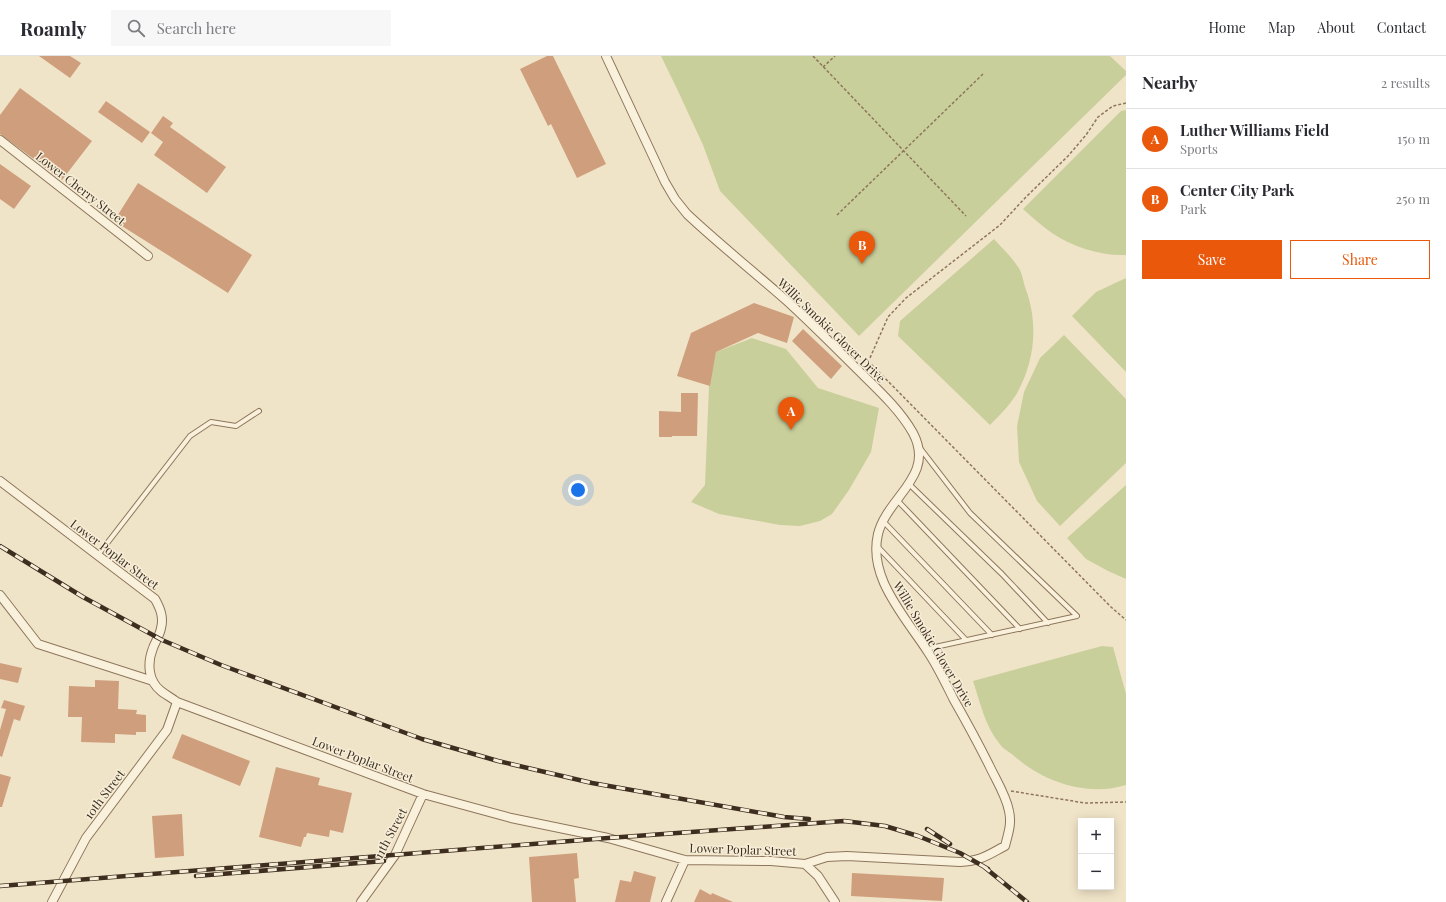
<!DOCTYPE html>
<html lang="en">
<head>
<meta charset="utf-8">
<style>
  :root { --surface:#fff; --page:#f7f7f7; --text:#2b2b33; --muted:#7c7c81; --line:#e1e1e2; --accent:#ea580c }
  body { margin:0; font-family:"Playfair Display",serif; background:var(--page); color:var(--text) }
  .controls { position:absolute; right:12px; bottom:12px; display:grid; overflow:hidden; border-radius:0px; box-shadow:0 2px 10px #0003 }
  .controls button { width:36px; height:36px; display:grid; place-items:center; padding:0; border:0; border-bottom:1px solid var(--line); background:var(--surface); color:var(--text); font:20px sans-serif }
  .you { position:absolute; left:578px; top:434px; width:14px; height:14px; margin:-10px; border:3px solid #fff; border-radius:50%; background:#1a73e8; box-shadow:0 0 0 6px #1a73e833 }
  .badge { display:grid; place-items:center; width:26px; height:26px; border-radius:50%; background:var(--accent); color:#fff; font-size:13px; font-weight:700 }
  .pin { position:absolute; translate:-50% -33px; filter:drop-shadow(0 1px 2px #0008) }
  .pin::after { content:''; position:absolute; top:21px; width:14px; height:12px; background:inherit; clip-path:polygon(0 0,100% 0,50% 100%) }
  .list { margin:0; padding:0; list-style:none }
  h2 { display:flex; justify-content:space-between; align-items:center; height:52px; margin:0; padding:0 16px; font-size:17px }
  h2 small { font-size:13px; font-weight:400; color:var(--muted) }
  .list li { display:grid; grid-template-columns:26px 1fr auto; gap:12px; align-items:center; box-sizing:border-box; height:60px; padding:0 16px; border-top:1px solid var(--line) }
  .list b { display:block; font-size:15px; white-space:nowrap }
  .list p { margin:0; font-size:13px; white-space:nowrap; color:var(--muted) }
  .list em { font-size:13px; font-style:normal; color:var(--muted) }
  .actions { display:flex; gap:8px; padding:12px 16px }
  .actions a { flex:1; padding:9px 0; border:1px solid var(--accent); border-radius:0px; text-align:center; font-size:14px; color:var(--accent) }
  .actions .main { background:var(--accent); color:#fff }
  .icon { flex:none; width:22px; height:22px; fill:none; stroke:currentColor; stroke-width:2; stroke-linecap:round; stroke-linejoin:round }
  .map { position:relative; flex:none; width:1126px; height:846px; overflow:hidden }
  header { display:flex; align-items:center; gap:24px; box-sizing:border-box; height:56px; padding:0 20px; background:var(--surface); border-bottom:1px solid var(--line) }
  header strong { font-size:19px }
  nav { display:flex; gap:22px; margin-inline-start:auto; font-size:14px }
  .search { width:280px; height:36px; background:var(--page); display:flex; align-items:center; gap:10px; box-sizing:border-box; padding:0 14px; border-radius:0px; color:var(--muted); font-size:15px }
  main { display:flex }
  aside { flex:1; background:var(--surface) }
  .map>svg:first-child { display:block }
</style>
</head>
<body>
<header>
<strong>Roamly</strong>
<div class="search"><svg class="icon" aria-label="search" viewBox="0 0 24 24"><circle cx="10" cy="10" r="6"/><path d="M15 15l6 6"/></svg>Search here</div>
<nav><a>Home</a><a>Map</a><a>About</a><a>Contact</a></nav>
</header>
<main>
<div class="map">
<svg width="1126" height="846" viewBox="0 0 1126 846">
  <rect width="100%" height="100%" fill="#f0e4c8"/>
  <!-- green -->
  <path fill="#c9cf9b" d="M661,0h449l16,15v4l-267,261 -139,-145 -17,-46 -25,-54z
    M1126,54v145c-25,1 -54,-8 -74,-22 -10,-7 -20,-16 -29,-24l98,-98z
    M994,183c8,9 18,18 24,28 4,5 5,13 7,20 14,36 10,75 -9,108 -7,11 -17,21 -26,30l-92,-89 2,-15z
    M1126,222v94l-54,-56 24,-24z
    M1064,279l62,64v64l-66,63 -23,-25 -18,-39 -2,-36 7,-34 16,-34z
    M752,282l34,11 32,39 61,20 -8,44 -22,38 -17,24 -12,7 -20,5 -20,-1 -61,-11 -28,-12 14,-17 4,-99 7,-34z
    M1126,429v94l-18,-8 -22,-12 -19,-21z
    M1102,590l11,1 13,47v91c-39,12 -83,-3 -113,-30 -5,-4 -11,-7 -14,-12 -14,-17 -19,-41 -26,-62z"/>
  <!-- building -->
  <path fill="#cf9f7d" d="M39,0h31l11,7 -11,15z
    M547,0h6l53,108 -29,14 -26,-54 -3,2 -28,-57z
    M20,32l72,53 -30,39 -62,-46v-19z
    M106,45l44,31 -8,11 -44,-31z
    M163,60l10,7 -3,4 56,40 -19,26 -53,-38 9,-13 -12,-9z
    M0,108l31,22 -17,23 -14,-10z
    M138,127l114,72 -24,38 -114,-72z
    M754,247l40,14 -7,26 -29,-10 -42,19 -6,34 -33,-10 14,-43z
    M803,273l39,37 -11,13 -39,-38z
    M681,337h17l-1,43h-25v1h-13v-26l22,1z
    M0,607l22,5 -4,15 -18,-4z
    M95,624l24,1 -1,28 19,1 -1,4 10,1v17h-10v3l-21,-1v9l-34,-1 1,-25h-14l1,-31 26,1z
    M4,644l21,6 -5,15 -6,-2 -12,38 -2,-1v-26l6,-21 -5,-1z
    M182,678l68,27 -10,25 -68,-28z
    M276,711l44,11 -2,7 34,8 -9,40 -13,-3 -1,7 -22,-4 -1,4h-2l-3,10 -42,-10z
    M0,718l11,3 -9,30h-2z
    M182,758l2,42 -29,2 -3,-42z
    M577,797l2,25 -5,1 2,23h-44l-3,-45z
    M634,815l22,6 -6,25h-35l5,-22 11,2z
    M852,817l92,5 -2,23 -91,-5z
    M700,833l11,6 1,-2 21,9h-39z"/>
  <g fill="none" stroke-linecap="round" stroke-linejoin="round">
    <!-- lane casing -->
    <g stroke="#8d765c" stroke-width="6">
      <path id="lane" d="M920,392l50,65 107,103 -151,33
        M909,428l93,90 46,49
        M897,444l123,129
        M883,465l109,114
        M877,490l89,94
        M98,499l92,-119 21,-14 25,4 23,-15"/>
    </g>
    <!-- street casing -->
    <g stroke="#8d765c" stroke-width="10">
      <path id="street" d="M606,0l59,126 10,17 12,15c32,30 67,58 100,87 23,21 45,43 67,65 20,20 45,42 59,67 23,43 -26,64 -35,101 -4,17 -1,33 6,49 11,25 29,46 44,69 10,15 18,32 26,48 12,21 24,43 35,65 7,15 17,30 20,46 3,13 -1,23 -4,35 -17,9 -24,15 -45,16l-113,-6 -20,1 -22,7
        M0,84l148,116
        M0,425l155,118c5,9 9,18 6,29 -1,7 -6,14 -8,20 -6,15 -5,33 8,43 5,4 11,7 16,11l246,92 88,24 97,20 77,22 86,1 34,3 13,12 17,26
        M0,539l38,49 115,37
        M52,846l34,-64 81,-108 10,-28
        M361,846l34,-47 28,-61
        M666,846l19,-42"/>
    </g>
    <!-- path -->
    <path stroke="#8d765c" stroke-width="1.5" stroke-dasharray="3 2" stroke-linecap="butt" d="M813,0l153,160
      M823,11l12,-11
      M837,159l146,-141
      M868,305l243,246 15,13
      M866,311l22,-50 18,-19 94,-73 25,-27 43,-42 18,-21 12,-18 15,-11 13,-3
      M1011,735l74,12 41,-1"/>
    <!-- lane -->
    <use href="#lane" stroke="#faf1dc" stroke-width="4"/>
    <!-- street -->
    <use href="#street" stroke="#faf1dc" stroke-width="8"/>
    <!-- rail casing -->
    <g stroke="#3d2e20" stroke-width="4.5">
      <path id="rail" d="M0,490l83,51 79,43 59,25 201,74 76,22 94,22 192,34 25,2
        M927,773l23,15
        M983,810l44,36
        M196,820l188,-15
        M0,830l608,-48 236,-17 41,5 33,10 42,17 28,16"/>
    </g>
    <!-- rail -->
    <use href="#rail" stroke="#f7eed8" stroke-width="3" stroke-dasharray="9" stroke-linecap="butt"/>
  </g>
  <g text-anchor="middle" dominant-baseline="central" stroke-width="3" stroke-linejoin="round" paint-order="stroke">
    <!-- street labels -->
    <g font-size="12" fill="#3d2e20" stroke="#f7eed8">
      <text transform="translate(81 132) rotate(38)">Lower Cherry Street</text>
      <text transform="translate(832 274) rotate(44)">Willie Smokie Glover Drive</text>
      <text transform="translate(115 498) rotate(37)">Lower Poplar Street</text>
      <text transform="translate(934 588) rotate(59)">Willie Smokie Glover Drive</text>
      <text transform="translate(363 703) rotate(21)">Lower Poplar Street</text>
      <text transform="translate(104 738) rotate(-53)">10th Street</text>
      <text transform="translate(390 777) rotate(-62)">11th Street</text>
      <text transform="translate(743 793) rotate(2)">Lower Poplar Street</text>
    </g>
  </g>
</svg>
<div class="controls">
<button>+</button>
<button>−</button>
</div>
<div class="you"></div>
<div class="pin badge" style="left:791px;top:374px">A</div>
<div class="pin badge" style="left:862px;top:208px">B</div>
</div>
<aside>
<h2>Nearby<small>2 results</small></h2>
<ul class="list">
<li><span class="badge">A</span><div><b>Luther Williams Field</b><p>Sports</p></div><em>150 m</em></li>
<li><span class="badge">B</span><div><b>Center City Park</b><p>Park</p></div><em>250 m</em></li>
</ul>
<div class="actions"><a class="main">Save</a><a>Share</a></div>
</aside>
</main>
</body>
</html>
